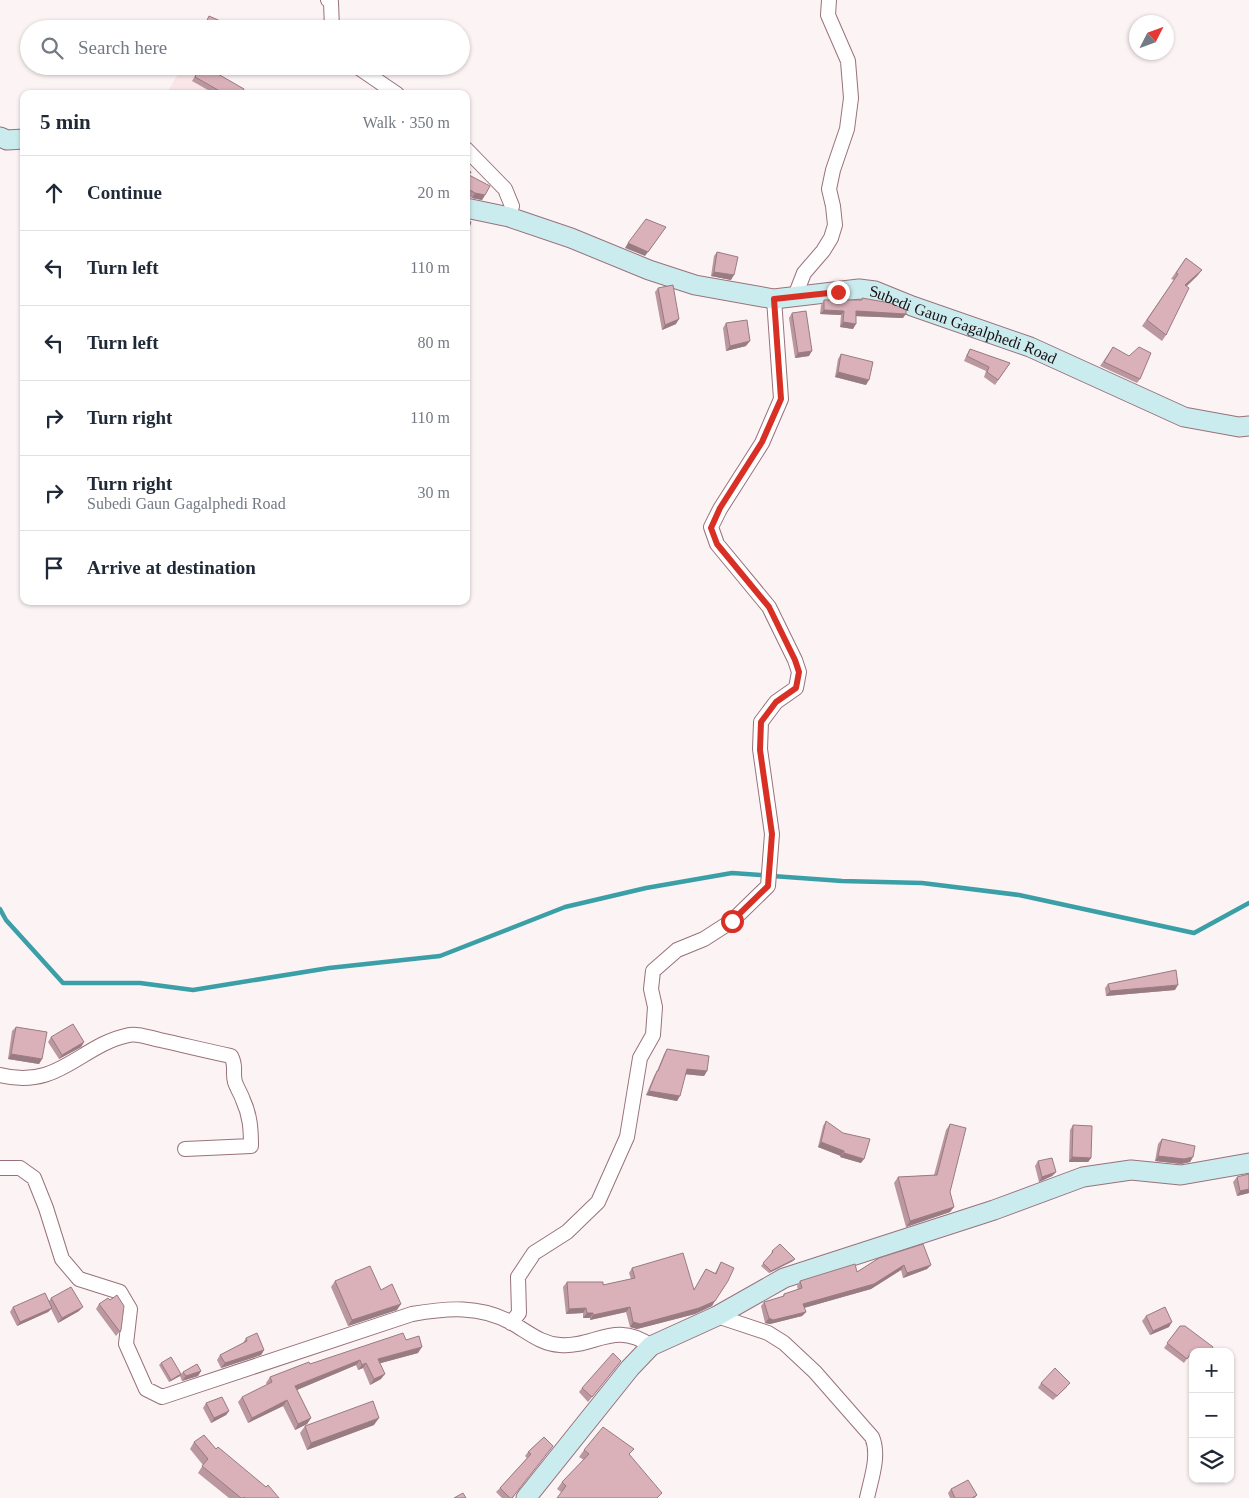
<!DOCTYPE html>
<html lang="en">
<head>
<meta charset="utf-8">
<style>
  :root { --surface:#fff; --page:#f6f6f7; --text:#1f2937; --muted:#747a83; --line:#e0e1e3 }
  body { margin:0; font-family:Georgia,serif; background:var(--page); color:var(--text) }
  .controls { position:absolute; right:15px; bottom:15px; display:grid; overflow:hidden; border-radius:10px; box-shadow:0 1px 4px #0004 }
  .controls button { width:45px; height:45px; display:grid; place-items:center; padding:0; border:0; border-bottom:1px solid var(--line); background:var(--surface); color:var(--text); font:25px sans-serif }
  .compass { position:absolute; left:1129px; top:15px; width:45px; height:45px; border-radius:50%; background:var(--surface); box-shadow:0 1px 4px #0004; rotate:48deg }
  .stop { position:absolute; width:15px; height:15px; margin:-11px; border:4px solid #d93025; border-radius:50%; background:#fff }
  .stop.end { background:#d93025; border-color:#fff; box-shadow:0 1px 5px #0008 }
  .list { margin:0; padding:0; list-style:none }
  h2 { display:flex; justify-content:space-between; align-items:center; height:65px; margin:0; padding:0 20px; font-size:21px }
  h2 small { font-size:16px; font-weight:400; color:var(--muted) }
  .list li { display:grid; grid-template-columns:32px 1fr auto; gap:15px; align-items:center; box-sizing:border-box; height:75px; padding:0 20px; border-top:1px solid var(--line) }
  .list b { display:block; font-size:19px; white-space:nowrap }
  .list p { margin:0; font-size:16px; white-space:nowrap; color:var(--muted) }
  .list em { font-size:16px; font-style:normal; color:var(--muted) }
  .icon { flex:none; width:28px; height:28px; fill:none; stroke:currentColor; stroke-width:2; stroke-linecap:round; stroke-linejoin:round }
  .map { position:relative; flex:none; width:1249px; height:1498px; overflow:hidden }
  .search { position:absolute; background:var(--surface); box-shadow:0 1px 4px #0004; left:20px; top:20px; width:450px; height:55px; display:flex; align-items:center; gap:12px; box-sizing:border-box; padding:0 18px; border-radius:28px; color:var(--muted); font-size:19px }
  .panel { position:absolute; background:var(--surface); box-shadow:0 1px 4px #0004; left:20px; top:90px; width:450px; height:515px; border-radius:10px }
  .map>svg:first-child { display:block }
</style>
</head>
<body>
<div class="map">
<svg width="1249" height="1498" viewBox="0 0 1249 1498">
  <rect width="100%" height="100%" fill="#fcf3f4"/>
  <!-- built -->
  <path fill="#fae5e9" d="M182,66h13l46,28h-74z"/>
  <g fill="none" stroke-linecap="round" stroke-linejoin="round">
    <!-- stream -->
    <path stroke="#3a9fa6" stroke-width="4.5" d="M0,909l6,11 57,63h77l53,7 136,-22 111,-12 125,-49 81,-19 86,-15 110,8 80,2 97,12 175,38 55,-30"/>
    <!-- street casing -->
    <g stroke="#98727a" stroke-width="16">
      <path id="street" d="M328,0l3,2 1,27
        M356,66l41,28
        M466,149l39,40 7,17 -3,11
        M795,296l9,-23 19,-22 8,-13 4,-13 -2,-19 -4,-17 4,-19 14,-41 4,-31 -3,-37 -20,-46 1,-15
        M0,1075c59,15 80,-30 129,-40 9,-2 21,3 31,5 23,5 47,11 71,16 6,11 1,15 4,26 2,6 6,12 8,18 7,15 8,29 8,46l-66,3
        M0,1168h20l14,10 12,30 16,51 17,20 41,13 10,17 -4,35 20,45 16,8 250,-83c35,-6 68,-9 100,9 16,9 29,21 48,22 34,3 55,-25 91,1
        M717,1316l51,17 16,10 31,29 57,65c8,18 -1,42 -5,61
        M511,1323l8,-10 -1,-36 16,-24 33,-21 31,-30 29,-65 13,-79 13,-23 2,-28 -4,-18 2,-18 24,-21 27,-11 28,-18 36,-35 4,-52 -12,-85 1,-27 15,-20 20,-14 3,-16 -4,-12 -26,-53 -52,-63 -6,-17 9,-18 42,-66 19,-44 -7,-100"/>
    </g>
    <!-- secondary casing -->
    <g stroke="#98727a" stroke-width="21">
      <g id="secondary">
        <path d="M0,137l7,3 17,-1"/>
        <path id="s1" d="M466,208l43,9 62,21 78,32 46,15 79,14 85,-10 16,2 37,15 118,41 154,70 55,10 10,-1"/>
        <path d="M526,1498l104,-130 21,-22 66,-30 67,-38 210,-68 89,-33 48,-7 50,5 68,-12"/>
      </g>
    </g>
    <!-- street -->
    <use href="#street" stroke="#fff" stroke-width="14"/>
    <!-- secondary -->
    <use href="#secondary" stroke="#cbecee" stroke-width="19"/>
  </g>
  <!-- wall -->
  <path fill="#bb979f" d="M201,66l41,28h-27l-23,-13z
    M24,101v27l-2,-24z
    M466,169l3,6 16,20 -3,5 -10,-2 -6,-3z
    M717,252l14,28 -20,-4 3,-20z
    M1186,258l16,12 -5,6 -10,10 -21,49 -4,6 -20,-15 32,-46 -3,-1z
    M658,288l18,36 -14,6 -7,-38z
    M862,298l41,20 -47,-2 -3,13 -13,-2 1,-12 -21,-1 1,-9 3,-5h37z
    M792,313l17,43 -14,2 -6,-40z
    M726,323l20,23 -20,5 -3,-23z
    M1113,347l27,32 -3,4 -37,-17z
    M970,349l40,14 -15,22 -11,-8 2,-6 -22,-10 3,-7z
    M841,354l25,31 -31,-8 3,-18z
    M1108,984l67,6 -69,6 -1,-8z
    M16,1027l26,32 -3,5 -31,-5 4,-28z
    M51,1037l33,5 -3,5 -22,12 -11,-17z
    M667,1049l40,22 -3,5 -19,-2 -8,27 -31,-6 8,-19 3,-5 7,-17z
    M826,1121l35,42 -21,-6 1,-1 -23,-9 5,-21z
    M950,1124v68l4,15 -4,5 -44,15 -12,-44 4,-6 36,-2 12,-45z
    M1073,1125l18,33 -3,4h-19l1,-32z
    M1162,1139l31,18 -3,5 -9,2 -26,-3 3,-17z
    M1038,1161l18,11 -4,4 -13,6 -4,-16z
    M1237,1177l12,16 -12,3 -4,-14z
    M772,1251l21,10 -24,12 -8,-7 10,-12z
    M879,1258l52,7 -4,4 -24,9 -2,-8 -30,19 -67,19 2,4 -4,4 -32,8 -5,-1 -4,-17 3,-4 18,-5 2,-3 14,-4 -1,-4 3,-5 57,-9z
    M721,1262l-9,44 -17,8 -58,15 -7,-2 -4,-15 -36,8v-2h-7v-5l-17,1 -3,-27 4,-5 36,3 28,-6 -2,-6 3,-5 62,22 12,-21 9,4z
    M335,1281l46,9 16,20 -49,16 -17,-39z
    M51,1298l28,13 -21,12 -7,-14 -3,3 -31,14 -7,-14 3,-5 36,-6z
    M110,1300l11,30 -5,6 -20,-27 3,-5z
    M1146,1316l23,11 -19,8 -8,-14z
    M1180,1326l13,26v9l-5,-4 -4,6 -20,-15z
    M246,1338l18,12 -3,5 -40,13 -4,-8 3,-5 23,-12z
    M406,1340l12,13 -38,10 1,16 -11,6 -7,-17 -5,2 -2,-5 -59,25 14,28 -4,6 -12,6 -12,-24 -35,17 -10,-21 4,-5 25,-12 -1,-2 4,-6z
    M621,1361l-33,41 -9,-10 3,-4z
    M161,1363l20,11 2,-2 18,-1 -3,5 -16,5 -2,-5 -11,6 -10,-17z
    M1041,1383l26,4 -14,13 -15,-12z
    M206,1403l23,8 -3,4 -15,8 -8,-15z
    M374,1425l-67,25 -7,-17 5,-7z
    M544,1437l-31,61h-11l-6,-6 4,-4 27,-30 -2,-2 3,-4z
    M194,1442l22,7 63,49h-50l-31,-25 5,-8 -13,-16z
    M634,1449l-73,43 -4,-3 5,-7 22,-22 -5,-3 5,-7z
    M951,1489l26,6 -2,3h-25l-2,-5z"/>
  <!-- shaded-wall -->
  <path fill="#997b82" d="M475,193l10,2 -3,5 -10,-2z
    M666,227l-21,29 -20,-8 3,-5z
    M1202,270l-5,6 -16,15 4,-6z
    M714,272l20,3 -3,5 -20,-4z
    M824,310l20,1 -3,4 -21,-1z
    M856,311l50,3 -3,4 -50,-2z
    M679,319l-3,5 -14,6 3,-5z
    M843,322l13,2 -3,5 -13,-2z
    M750,341l-4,5 -20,5 4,-5z
    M812,351l-3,5 -14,2 3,-5z
    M838,372l31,8 -3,5 -31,-8z
    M1178,985l-3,5 -69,6 4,-5z
    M84,1042l-3,5 -22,12 3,-4z
    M11,1054l31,5 -3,5 -31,-5z
    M687,1069l20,2 -3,5 -21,-2z
    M649,1091l31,5 -3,5 -31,-6z
    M821,1142l23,9 -3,5 -23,-9z
    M844,1153l20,6 -3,4 -21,-6z
    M1158,1156l35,1 -3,5 -9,2 -26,-3z
    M1072,1157l19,1 -3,4h-19z
    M1056,1172l-4,4 -13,6 3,-5z
    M1249,1189v4l-12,3 3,-5z
    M954,1207l-4,5 -44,15 4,-6z
    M795,1259l-2,2 -24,12 2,-2z
    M904,1265l-3,5 -30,19 -71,20 3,-5z
    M931,1265l-4,4 -24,9 4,-5z
    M715,1301l-3,5 -17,8 -58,15 -7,-2 3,-5z
    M401,1304l-4,6 -49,16 4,-6z
    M83,1307l-4,4 -21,12 4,-5z
    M630,1307l-4,5 -36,8 3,-5z
    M52,1308l-4,4 -31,14 3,-4z
    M586,1308l-3,5 -17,1 3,-5z
    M806,1312l-4,4 -32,8 -5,-1 4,-5z
    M587,1313h6l-3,5h-7z
    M1172,1322l-3,5 -19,8 3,-4z
    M422,1347l-4,6 -44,12 4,-6z
    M264,1350l-3,5 -40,13 4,-5z
    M360,1360l-4,5 -64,27 3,-6z
    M366,1363l-3,5 -5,2 4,-5z
    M201,1371l-3,5 -16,5 4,-5z
    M181,1374l-1,2 -11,6 2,-2z
    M385,1374l-4,5 -11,6 4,-6z
    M287,1400l-4,6 -35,17 4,-5z
    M229,1411l-3,4 -15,8 3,-5z
    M311,1418l-4,6 -12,6 3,-6z
    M379,1418l-5,7 -67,25 4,-7z"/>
  <!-- building -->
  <path fill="#dab0b9" stroke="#997b82" d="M209,16l16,7 -3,6h-19z
    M201,66h3l40,23 -2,5h-17l-30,-17z
    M67,91l1,3h-11z
    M466,169l5,3 -2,3 21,11 -5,9 -10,-2 -9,-5z
    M646,219l20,8 -18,25 -20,-9z
    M466,220l5,2 -5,15z
    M717,252l21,5 -4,18 -20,-3z
    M1186,258l16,12 -17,15 4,3 -23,47 -19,-15 31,-46 -2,-1z
    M673,285l6,34 -14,6 -7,-37z
    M862,298l28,5 16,7v4l-50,-3v13l-13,-2 1,-11 -20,-1v-10h38z
    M806,311l6,40 -14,2 -6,-40z
    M747,320l3,21 -20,5 -4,-23z
    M1113,347l16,9 10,-9 12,6 -11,26 -36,-17z
    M970,349l40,14 -12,17 -11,-8 2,-5 -22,-11z
    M841,354l32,8 -4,18 -31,-8z
    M1176,970l2,15 -68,6 -2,-7z
    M73,1024l11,18 -22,13 -11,-18z
    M16,1027l31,5 -5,27 -31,-5z
    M667,1049l42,7 -2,15 -20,-2 -7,27 -31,-5 8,-20h1z
    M826,1121l17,12 27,6 -6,20 -20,-6v-2l-23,-9z
    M950,1124l16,4 -16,64 4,15 -44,14 -12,-44 39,-2z
    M1073,1125l19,1 -1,32 -19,-1z
    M1162,1139l33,7 -2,11 -9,2 -26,-3z
    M1052,1158l4,14 -14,5 -4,-16z
    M1249,1174v15l-9,2 -3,-14z
    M780,1244l15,15 -24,12 -8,-8 10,-11 -1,-1z
    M923,1244l8,21 -24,8 -3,-8 -30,19 -71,20 3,8 -33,8 -4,-2 -5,-16 20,-6v-2l18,-6 -2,-7 55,-17 2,8 22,-14z
    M683,1253l11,37 12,-21 10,5 5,-12 13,6 -6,13 -13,20 -16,7 -59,16 -7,-2 -3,-15 -37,8v-2h-6l-1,-5 -17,1 -2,-27h36v3l32,-7 -3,-10z
    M370,1266l11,24 11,-6 9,20 -49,16 -17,-39z
    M71,1287l12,20 -21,11 -11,-20z
    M45,1293l7,15 -32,14 -7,-15z
    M117,1295l7,11 -3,24 -1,2 -21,-28 9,-6 2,2z
    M1165,1307l7,15 -19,9 -7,-15z
    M1180,1326h5l28,21 -3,5h-17v2l-2,-1 -4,6 -20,-16z
    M257,1333l7,17 -39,13 -5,-8 27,-14 -1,-3z
    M403,1333l3,7 13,-4 3,11 -44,12 7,15 -11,5 -8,-16 -4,2 -2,-5 -65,26 16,32 -13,6 -11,-24 -35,18 -10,-21 30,-15 -2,-5 39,-15 1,2z
    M613,1353l8,8 -29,36 -10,-9z
    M171,1357l10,17 -10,6 -10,-17z
    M197,1364l4,7 -15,5 -3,-4z
    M1055,1368l15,15 -13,13 -16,-13z
    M222,1397l7,14 -15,7 -8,-15z
    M373,1401l6,17 -68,25 -6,-17z
    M603,1427l31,22 -5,5 33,39 -5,5h-100l9,-12 -4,-4 27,-28 -5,-4z
    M204,1435l12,14 2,-2 48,40 2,-2 11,13h-34l-1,-1 -1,1h-2l-39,-32 6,-7 -14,-17z
    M544,1437l9,9 -41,52h-2l-10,-10 31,-34 -3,-2z
    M968,1480l9,15 -5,3h-17l-4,-9z
    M463,1493l3,5h-12z"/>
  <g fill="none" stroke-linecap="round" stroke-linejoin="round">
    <!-- route -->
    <path stroke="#d93025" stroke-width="6" d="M732,921l36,-35 4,-52 -12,-84 1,-28 15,-20 20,-14 3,-16 -4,-12 -26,-53 -52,-63 -6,-16 9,-20 42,-66 19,-43 -7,-100 64,-7"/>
  </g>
  <g text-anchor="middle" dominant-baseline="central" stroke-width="4.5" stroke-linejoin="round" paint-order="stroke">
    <!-- street labels -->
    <g font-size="16" fill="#1b0d11" stroke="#fff">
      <text stroke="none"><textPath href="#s1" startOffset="518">Subedi Gaun Gagalphedi Road</textPath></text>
    </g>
  </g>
</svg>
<div class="controls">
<button>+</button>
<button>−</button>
<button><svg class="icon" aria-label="layers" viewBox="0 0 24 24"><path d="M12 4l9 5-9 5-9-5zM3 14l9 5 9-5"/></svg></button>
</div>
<svg class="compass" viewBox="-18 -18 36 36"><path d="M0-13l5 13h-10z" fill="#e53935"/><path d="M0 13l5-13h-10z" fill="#747a83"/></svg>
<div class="stop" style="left:732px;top:921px"></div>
<div class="stop end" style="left:838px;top:292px"></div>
<div class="search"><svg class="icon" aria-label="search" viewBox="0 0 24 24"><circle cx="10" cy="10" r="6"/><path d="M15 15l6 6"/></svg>Search here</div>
<section class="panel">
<h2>5 min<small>Walk · 350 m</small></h2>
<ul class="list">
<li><svg class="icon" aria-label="ahead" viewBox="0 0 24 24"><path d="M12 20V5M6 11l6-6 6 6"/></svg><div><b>Continue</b></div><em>20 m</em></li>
<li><svg class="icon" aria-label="left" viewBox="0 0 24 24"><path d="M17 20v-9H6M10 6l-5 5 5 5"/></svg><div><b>Turn left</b></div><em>110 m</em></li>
<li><svg class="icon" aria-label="left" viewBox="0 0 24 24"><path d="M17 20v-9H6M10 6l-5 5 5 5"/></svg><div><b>Turn left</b></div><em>80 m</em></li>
<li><svg class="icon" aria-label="right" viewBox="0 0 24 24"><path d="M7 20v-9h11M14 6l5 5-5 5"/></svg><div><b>Turn right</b></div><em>110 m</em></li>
<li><svg class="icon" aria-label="right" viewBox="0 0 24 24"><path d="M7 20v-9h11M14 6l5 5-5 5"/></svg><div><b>Turn right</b><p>Subedi Gaun Gagalphedi Road</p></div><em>30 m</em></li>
<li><svg class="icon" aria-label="arrive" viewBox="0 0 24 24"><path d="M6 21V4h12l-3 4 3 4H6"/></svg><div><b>Arrive at destination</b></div></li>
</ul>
</section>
</div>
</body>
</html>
